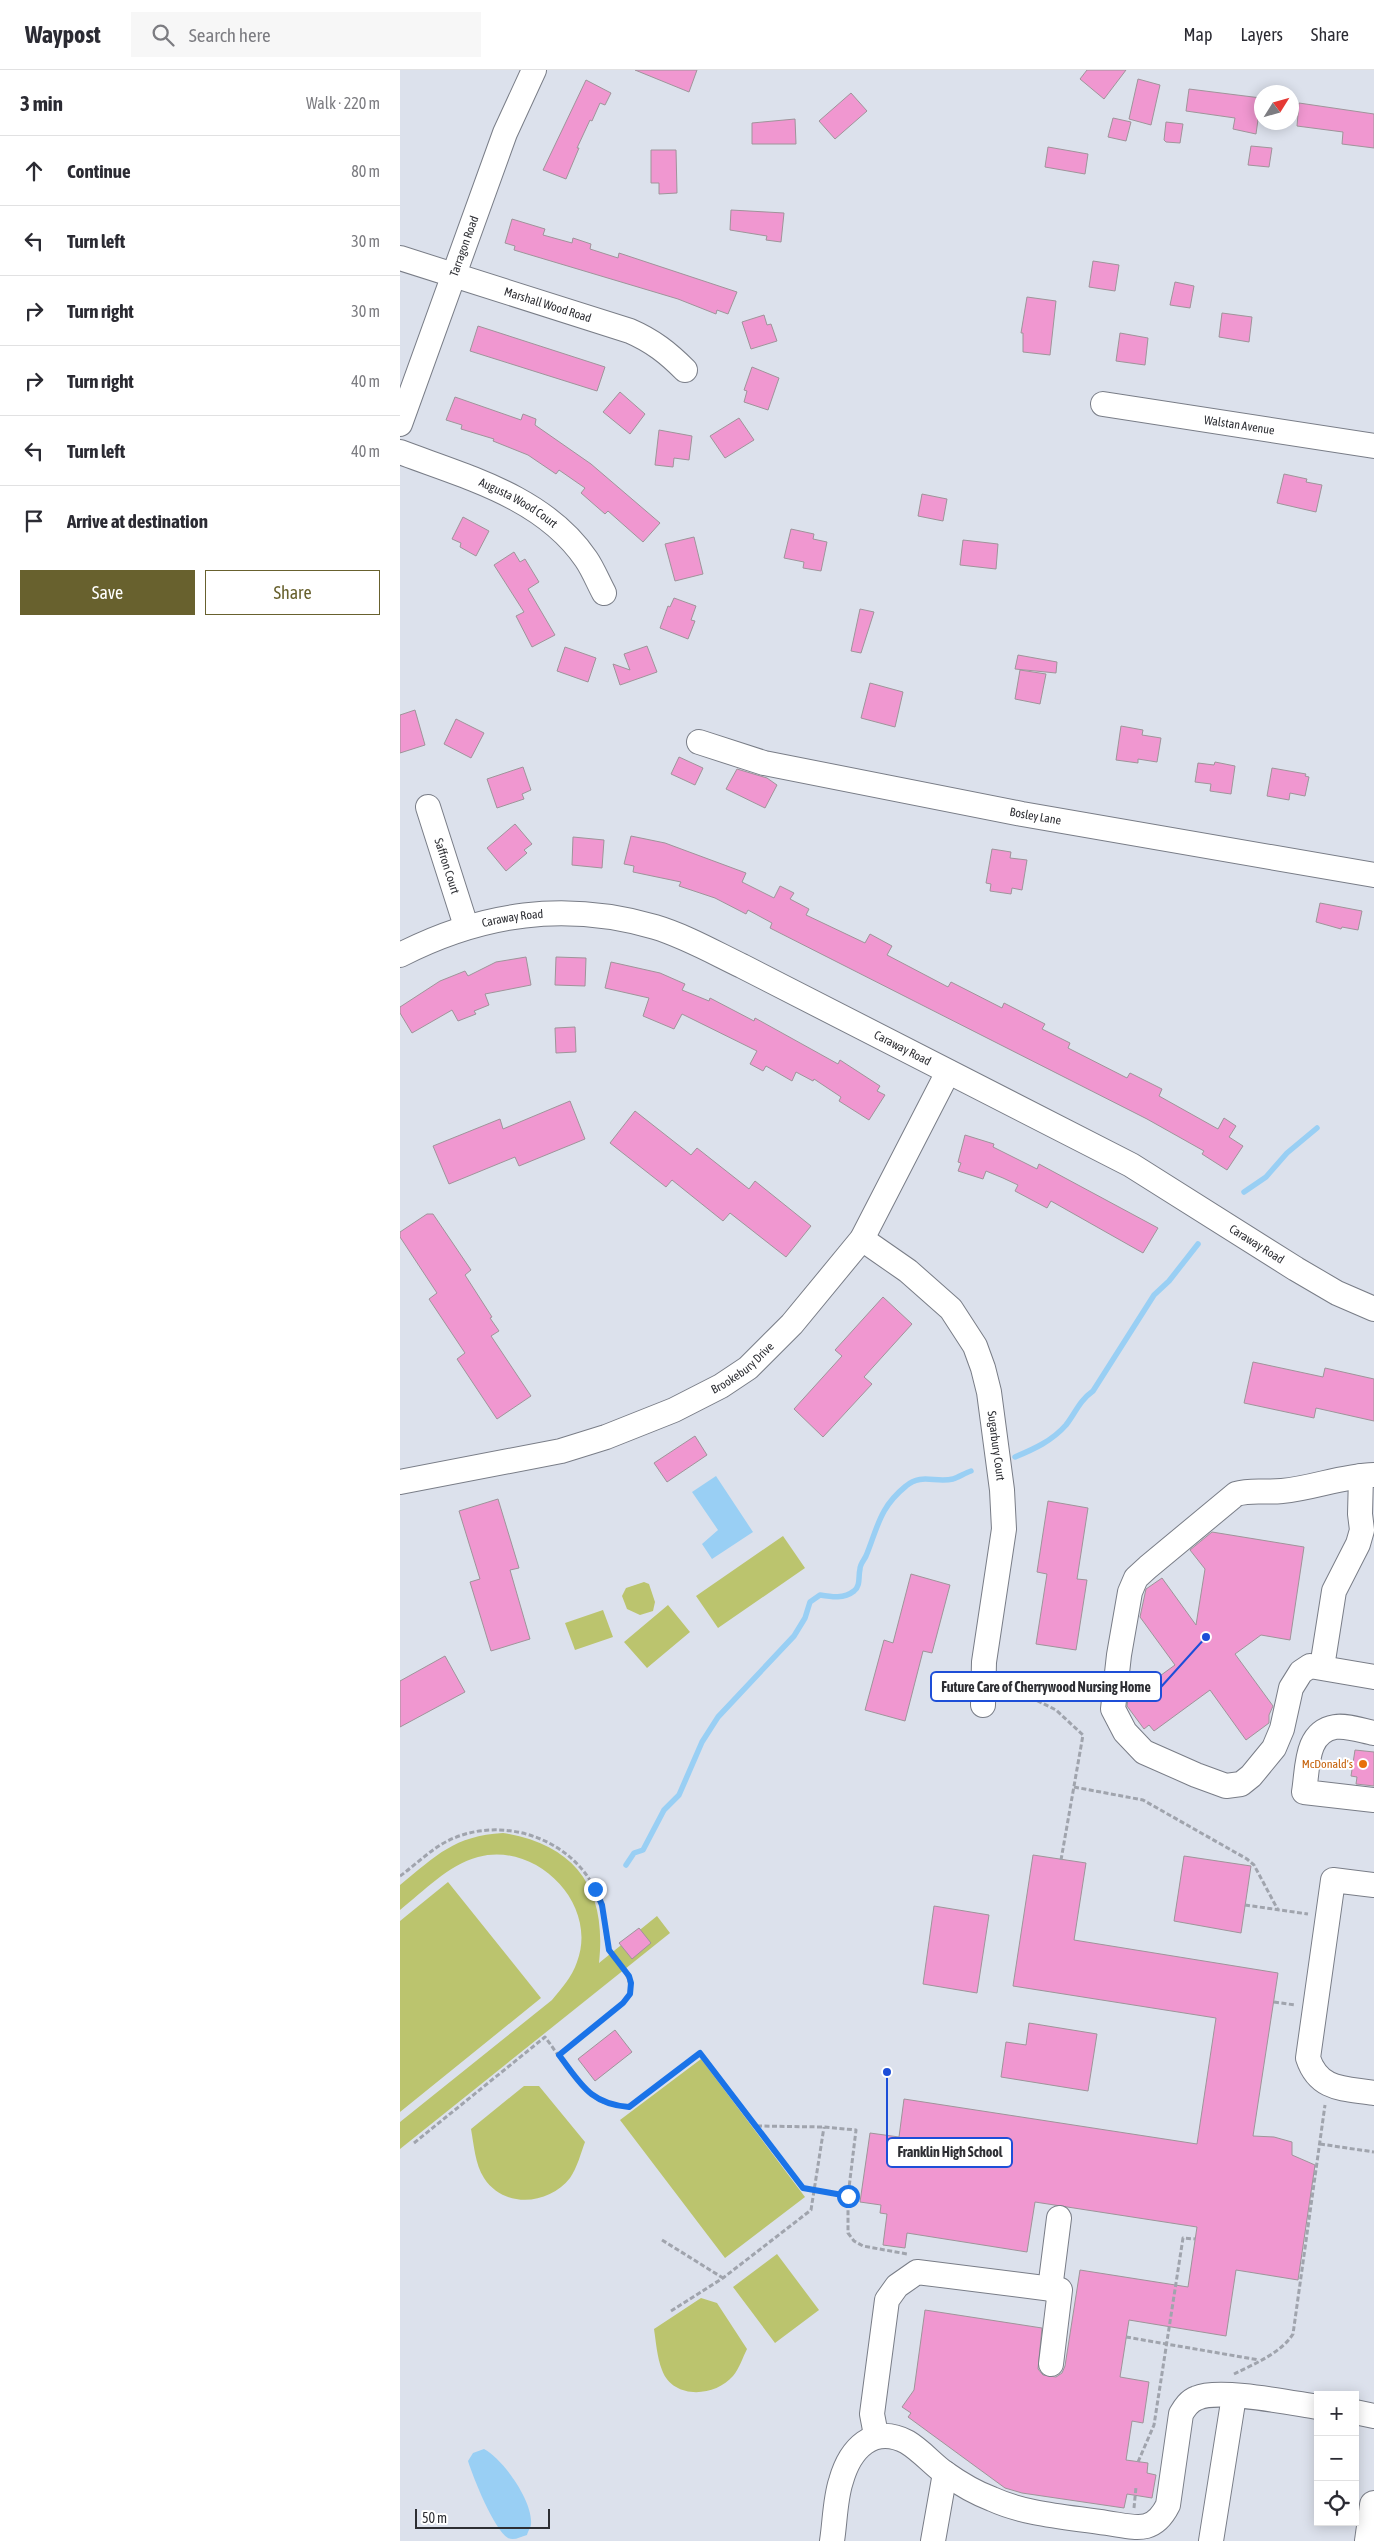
<!DOCTYPE html>
<html lang="en">
<head>
<meta charset="utf-8">
<style>
  :root { --surface:#fff; --page:#f7f7f7; --text:#2b2b33; --muted:#7c7c81; --line:#e1e1e2; --accent:#68612e }
  body { margin:0; font-family:"Asap Condensed",sans-serif; background:var(--page); color:var(--text) }
  .controls { position:absolute; right:15px; bottom:15px; display:grid; overflow:hidden; border-radius:0px; box-shadow:0 2px 12px #0003 }
  .controls button { width:45px; height:45px; display:grid; place-items:center; padding:0; border:0; border-bottom:1px solid var(--line); background:var(--surface); color:var(--text); font:25px sans-serif }
  .compass { position:absolute; left:854px; top:15px; width:45px; height:45px; border-radius:50%; background:var(--surface); box-shadow:0 2px 12px #0003; rotate:53deg }
  .scale { position:absolute; left:15px; bottom:12px; width:135px; box-sizing:border-box; padding-left:5px; border:2px solid #2d2e33; border-top:0; font-size:14px; line-height:18px; white-space:nowrap; color:#2d2e33; -webkit-text-stroke:4px #fff; paint-order:stroke }
  .stop { position:absolute; width:15px; height:15px; margin:-11px; border:4px solid #1a73e8; border-radius:50%; background:#fff }
  .stop.end { background:#1a73e8; border-color:#fff; box-shadow:0 1px 5px #0008 }
  .list { margin:0; padding:0; list-style:none }
  h2 { display:flex; justify-content:space-between; align-items:center; height:65px; margin:0; padding:0 20px; font-size:21px }
  h2 small { font-size:16px; font-weight:400; color:var(--muted) }
  .list li { display:grid; grid-template-columns:32px 1fr auto; gap:15px; align-items:center; box-sizing:border-box; height:70px; padding:0 20px; border-top:1px solid var(--line) }
  .list b { display:block; font-size:19px; white-space:nowrap }
  .list em { font-size:16px; font-style:normal; color:var(--muted) }
  .actions { display:flex; gap:10px; padding:15px 20px }
  .actions a { flex:1; padding:11px 0; border:1px solid var(--accent); border-radius:0px; text-align:center; font-size:18px; color:var(--accent) }
  .actions .main { background:var(--accent); color:#fff }
  .icon { flex:none; width:28px; height:28px; fill:none; stroke:currentColor; stroke-width:2; stroke-linecap:round; stroke-linejoin:round }
  .map { position:relative; flex:none; width:974px; height:2471px; overflow:hidden }
  header { display:flex; align-items:center; gap:30px; box-sizing:border-box; height:70px; padding:0 25px; background:var(--surface); border-bottom:1px solid var(--line) }
  header strong { font-size:24px }
  nav { display:flex; gap:28px; margin-inline-start:auto; font-size:18px }
  .search { width:350px; height:45px; background:var(--page); display:flex; align-items:center; gap:12px; box-sizing:border-box; padding:0 18px; border-radius:0px; color:var(--muted); font-size:19px }
  main { display:flex }
  aside { flex:1; background:var(--surface) }
  .map>svg:first-child { display:block }
</style>
</head>
<body>
<header>
<strong>Waypost</strong>
<div class="search"><svg class="icon" aria-label="search" viewBox="0 0 24 24"><circle cx="10" cy="10" r="6"/><path d="M15 15l6 6"/></svg>Search here</div>
<nav><a>Map</a><a>Layers</a><a>Share</a></nav>
</header>
<main>
<aside>
<h2>3 min<small>Walk · 220 m</small></h2>
<ul class="list">
<li><svg class="icon" aria-label="ahead" viewBox="0 0 24 24"><path d="M12 20V5M6 11l6-6 6 6"/></svg><div><b>Continue</b></div><em>80 m</em></li>
<li><svg class="icon" aria-label="left" viewBox="0 0 24 24"><path d="M17 20v-9H6M10 6l-5 5 5 5"/></svg><div><b>Turn left</b></div><em>30 m</em></li>
<li><svg class="icon" aria-label="right" viewBox="0 0 24 24"><path d="M7 20v-9h11M14 6l5 5-5 5"/></svg><div><b>Turn right</b></div><em>30 m</em></li>
<li><svg class="icon" aria-label="right" viewBox="0 0 24 24"><path d="M7 20v-9h11M14 6l5 5-5 5"/></svg><div><b>Turn right</b></div><em>40 m</em></li>
<li><svg class="icon" aria-label="left" viewBox="0 0 24 24"><path d="M17 20v-9H6M10 6l-5 5 5 5"/></svg><div><b>Turn left</b></div><em>40 m</em></li>
<li><svg class="icon" aria-label="arrive" viewBox="0 0 24 24"><path d="M6 21V4h12l-3 4 3 4H6"/></svg><div><b>Arrive at destination</b></div></li>
</ul>
<div class="actions"><a class="main">Save</a><a>Share</a></div>
</aside>
<div class="map">
<svg width="974" height="2471" viewBox="0 0 974 2471">
  <rect width="100%" height="100%" fill="#dce1ec"/>
  <!-- green -->
  <path fill="#bbc46e" d="M383,1466l22,32 -87,60 -22,-32z
    M244,1512l5,2 6,18 -2,9 -13,4 -13,-6 -5,-13 4,-8z
    M268,1535l22,27 -43,36 -23,-26z
    M203,1540l10,27 -38,13 -10,-27z
    M103,1763c74,12 104,57 96,130l58,-47 13,17 -270,216v-27l152,-122c9,-11 20,-23 25,-38 22,-58 -41,-121 -99,-105 -30,8 -54,34 -78,53v-25c37,-30 54,-49 103,-52z
    M48,1812l93,116 -141,114v-191z
    M301,1989l104,138 -80,61 -105,-138z
    M124,2016h15l46,56c-4,11 -8,26 -15,36 -21,27 -66,31 -86,0 -9,-14 -10,-33 -13,-49z
    M377,2184l42,56 -44,33 -42,-56z
    M301,2228l16,5 30,46c-4,8 -8,20 -14,27 -18,21 -60,24 -71,-6 -5,-13 -6,-28 -8,-41z"/>
  <!-- water -->
  <path fill="#99cff4" d="M316,1406l37,56 -41,27 -10,-15 16,-14 -26,-38z
    M84,2379c19,10 49,52 47,75 0,3 -3,7 -4,11 -7,2 -13,6 -19,3 -14,-8 -35,-61 -40,-77l5,-8z"/>
  <g fill="none" stroke-linecap="round" stroke-linejoin="round">
    <!-- stream -->
    <path stroke="#99cff4" stroke-width="5.5" d="M844,1122l22,-15 21,-24 30,-25
      M615,1387c19,-8 37,-16 51,-32 10,-13 13,-24 27,-34l61,-96 15,-14 29,-37
      M226,1795l8,-12 9,-3 21,-40 15,-15 23,-53 16,-25 76,-81 11,-18 5,-16 10,-7c12,2 24,4 34,-4 7,-6 4,-14 6,-22 0,-5 4,-9 6,-13 12,-29 13,-48 40,-70 15,-13 29,-3 47,-7 6,-2 12,-6 18,-8"/>
  </g>
  <!-- building -->
  <path fill="#f097d0" stroke="#9f949a" d="M235,0h62l-8,22z
    M687,0h39l-22,29 -24,-20z
    M738,9l22,6 -9,40 -22,-6z
    M186,10l25,13 -6,12 -5,-2 -8,18 -2,-1 -13,28h2l-13,31 -23,-9z
    M789,19l72,9 -5,36 -23,-5 2,-11 -49,-7z
    M451,23l16,18 -32,28 -16,-18z
    M899,33l75,11v34l-32,-4 1,-12 -46,-6z
    M713,48l18,4 -5,19 -18,-4z
    M395,49l1,25h-44v-21z
    M766,52l17,2 -3,19 -14,-1 -2,-2z
    M851,76l21,2 -3,19 -21,-2z
    M648,77l40,7 -3,20 -40,-7z
    M251,80h25l1,43 -18,1v-11h-8z
    M331,140l53,3 -3,29 -15,-2 1,-4 -37,-6z
    M112,149l33,10 -2,6 29,8 1,-5 18,6 -1,5 28,9 1,-5 118,39 -9,22 -11,-4 -1,4 -38,-15 -164,-49 1,-4 -10,-3z
    M693,191l26,4 -4,26 -26,-4z
    M775,212l19,4 -4,22 -20,-3z
    M627,227l29,4 -6,54 -27,-3v-19h-2z
    M822,243l30,4 -3,25 -30,-5z
    M364,245l3,10 4,-1 6,17 -26,8 -9,-27z
    M78,256l127,41 -8,24 -127,-40z
    M720,263l28,5 -3,27 -29,-4z
    M352,297l27,11 -11,32 -24,-8 3,-11 -3,-1z
    M220,322l25,22 -15,20 -27,-22z
    M55,327l66,23 2,-6 13,5 -1,6 56,39 69,59 -17,19 -35,-31 -3,3 -24,-21 4,-5 -26,-18 -3,4 -28,-19 -35,-14 1,-2 -33,-10 1,-4 -16,-5z
    M339,348l15,22 -29,18 -15,-22z
    M259,360l33,6 -3,24 -15,-2 -1,9 -18,-2z
    M884,404l23,5 -1,3 16,3 -6,27 -39,-9z
    M522,424l25,5 -4,22 -25,-5z
    M63,447l26,14 -13,25 -16,-9 1,-4 -9,-4z
    M391,459l23,5 -1,5 14,3 -6,29 -18,-3 1,-6 -20,-4z
    M294,467l9,37 -28,7 -10,-37z
    M563,470l35,4 -2,25 -36,-4z
    M114,482l6,10 5,-3 14,23 -11,7 27,46 -23,12 -16,-31 8,-4 -30,-47z
    M274,528l22,8 -5,14 4,1 -7,18 -28,-11 8,-22 2,1z
    M460,539l14,3 -13,41 -10,-2z
    M247,576l10,26 -37,13 -7,-21 17,6 -6,-16z
    M165,577l31,11 -8,24 -31,-11z
    M618,585l39,7 -1,11 -41,-4z
    M620,600l26,4 -6,30 -25,-5z
    M470,613l33,9 -8,35 -34,-9z
    M15,640l10,35 -25,8v-38z
    M56,649l28,14 -13,25 -27,-14z
    M721,656l22,4 -1,5 19,3 -4,24 -19,-3v4l-22,-3z
    M279,687l24,11 -8,17 -24,-11z
    M815,692l20,4 -4,28 -21,-3 1,-7 -16,-2 3,-19 16,2z
    M123,697l8,23 -9,4 2,5 -27,9 -10,-29z
    M872,698l34,6 -1,2 4,1 -4,19 -15,-3 -1,7 -22,-4z
    M337,699l30,9 10,7 -12,23 -39,-19z
    M115,754l17,20 -8,6 3,3 -21,18 -19,-23z
    M231,766l34,7 81,30 -4,9 32,16 6,-12 14,7 -4,6 19,10 -3,6 59,28 5,-9 22,12 -5,9 61,32 3,-5 51,26 2,-5 41,21 -3,5 28,14 -2,5 59,30 3,-5 32,16 -3,7 59,33 6,-11 12,8 -7,11 14,9 -16,24 -25,-16 2,-3 -57,-32 -377,-191 2,-5 -24,-13 -2,4 -31,-16 -36,-12 2,-4 -48,-10 1,-6 -10,-2z
    M173,767l31,3 -2,28 -30,-3z
    M592,779l19,3 -1,6 17,2 -5,30 -10,-2 -1,6 -21,-3 1,-7 -5,-1z
    M920,833l42,8 -4,19 -16,-3 -1,2 -25,-7z
    M126,887l5,28 -46,9 4,11 -15,6 2,3 -18,7 -6,-11 -40,23 -12,-20v-6l40,-26 25,-10 3,5 28,-14z
    M156,887l30,1 -1,28 -30,-1z
    M211,892l49,11 25,11 -3,6 27,11 1,-3 44,23 1,-3 83,46 2,-4 40,26 -3,5 8,4 -16,25 -30,-19 2,-4 -27,-18 -1,2 -17,-9 -4,9 -26,-15 -3,5 -13,-7 7,-13 -75,-37 -8,15 -31,-13 6,-18 -44,-10z
    M175,957l1,25 -20,1 -1,-25z
    M170,1031l15,38 -66,27 -4,-9 -66,27 -16,-38 67,-27 3,10z
    M235,1041l56,44 6,-7 52,41 6,-8 56,45 -25,31 -56,-44 -7,8 -51,-41 -6,7 -56,-44z
    M565,1065l29,9 -1,3 44,22 2,-5 119,64 -15,25 -92,-52 -4,7 -32,-17 3,-6 -15,-7 -17,-7 -3,8 -25,-8 3,-8 -3,-1z
    M27,1144h6l38,56 -6,5 27,42 -2,1 9,13 -8,5 40,60 -34,23 -40,-60 8,-6 -36,-54 8,-6 -37,-56v-5z
    M483,1227l29,27 -48,53 8,7 -49,53 -29,-28 48,-53 -7,-6z
    M853,1292l70,15 2,-9 49,11v42l-58,-13 -2,10 -70,-15z
    M295,1366l12,19 -40,27 -13,-19z
    M98,1429l21,69 -9,2 20,69 -39,12 -21,-69 10,-3 -21,-68z
    M648,1431l40,7 -11,71 10,1 -11,70 -40,-6 11,-70 -10,-2z
    M812,1462l92,15 -14,93 -29,-5 -26,19 38,52 -4,9v8l-23,17 -36,-50 -56,41 -5,-6 -5,4 -17,-23 1,-7 47,-34 -35,-48 6,-28 16,-11 34,47 9,-56 -15,-19z
    M511,1504l39,11 -18,68 -9,-2 -18,70 -40,-11 19,-70 9,3z
    M45,1586l20,36 -65,35v-46z
    M955,1680l19,2v34l-18,-2 1,-7 -6,-1z
    M633,1785l53,8 -12,77 204,33 -25,163 21,1 18,5v13l23,10 -17,115 -62,-10 -10,66 -97,-16 -9,57 29,5 -6,41 -11,-2 -6,39 22,3 -1,10 9,2 -4,23 -25,-4 -3,14 -102,-15 -17,-5 -97,-71 3,-4 -9,-6 12,-17 11,-80 117,18 -4,41 5,6 13,2 6,-4 3,-7 15,-96 108,17 9,-60 -162,-25 -8,50 -120,-19 -2,15 -22,-3 4,-31 -7,-1 1,-8 -21,-3 10,-69 29,4 5,-38 293,45 19,-126 -203,-32z
    M784,1786l67,10 -10,67 -67,-12z
    M534,1836l55,9 -12,78 -54,-9z
    M239,1858l12,15 -19,16 -13,-16z
    M629,1953l68,11 -9,57 -87,-14 5,-35 20,3z
    M215,1960l17,22 -37,29 -17,-22z"/>
  <g fill="none" stroke-linecap="round" stroke-linejoin="round">
    <!-- minor casing -->
    <g stroke="#797d87" stroke-width="26">
      <g id="minor">
        <path id="s1" d="M0,188l230,73c23,10 38,22 55,39"/>
        <path id="s2" d="M703,334l271,42"/>
        <path id="s3" d="M0,354l105,-291 29,-63"/>
        <path id="s4" d="M0,382c66,25 144,45 186,107 7,10 12,23 18,34"/>
        <path id="s5" d="M299,672l65,21 258,51 352,61"/>
        <path id="s6" d="M28,737l38,119"/>
        <path id="s7" d="M0,885c82,-42 165,-54 255,-28 30,9 58,25 87,39l389,199 165,104 41,24 37,16"/>
        <path id="s8" d="M462,1169l46,32 43,38 24,37 8,22 6,24 13,98 2,39 -20,133 -1,43"/>
        <path d="M974,1405c-33,1 -60,13 -92,16 -16,2 -30,-2 -46,3l-88,73 -12,11 -6,14 -11,63 -6,54 12,23 19,20 52,23 30,11 15,-2 10,-8 23,-28 8,-19 9,-41 10,-16 9,-6 64,11"/>
        <path id="s9" d="M0,1412l161,-31 45,-14 68,-27 47,-24 27,-18 44,-44 70,-85 86,-167"/>
        <path d="M922,1597l12,-76 24,-47 4,-14 -2,-16 1,-38"/>
        <path d="M974,1663c-11,-2 -27,-8 -39,-6 -30,5 -27,41 -31,65l70,8"/>
        <path d="M974,1815l-41,-5 -25,178c11,33 36,30 66,35"/>
        <path d="M650,2219l9,-71"/>
        <path d="M955,2342l19,4"/>
        <path d="M476,2365l-4,-21 15,-114 10,-14 20,-14 143,18 -9,74"/>
        <path d="M432,2471c3,-19 3,-42 9,-60 9,-32 32,-57 66,-39 15,9 25,22 38,31 14,10 31,20 47,26 35,16 77,18 115,24 28,4 46,12 61,-18l13,-91c4,-7 8,-13 16,-16 22,-10 94,5 121,9"/>
        <path d="M533,2471l12,-68"/>
        <path d="M811,2471l23,-145"/>
      </g>
    </g>
    <!-- major casing -->
    <g stroke="#797d87" stroke-width="30">
      <path id="major" d="M969,2471l5,-36"/>
    </g>
    <!-- path -->
    <path stroke="#a0a4ad" stroke-width="3" stroke-dasharray="5 2.5" stroke-linecap="butt" d="M602,1630l22,-6 32,16 27,25 -22,125
      M674,1717l69,13 104,59 7,6 24,45
      M0,1806c14,-10 27,-23 42,-32 53,-31 126,-9 153,45 9,18 8,36 12,55 4,21 24,21 23,50l-7,9 -64,52
      M845,1835l63,9
      M874,1932l21,3
      M357,2056l67,1 32,3 -8,66v37l6,8 9,5 44,8
      M14,2073l131,-106c14,18 34,53 54,63 9,5 20,6 30,7l71,-54 103,135 45,8
      M920,2074l54,8
      M262,2170l61,38
      M271,2241l52,-33 88,-68 13,-83
      M726,2267l133,23
      M834,2304c20,-10 47,-21 59,-40l32,-229
      M738,2392l16,-37 29,-187 12,1
      M734,2438l2,-21"/>
    <!-- minor -->
    <use href="#minor" stroke="#fff" stroke-width="24"/>
    <!-- major -->
    <use href="#major" stroke="#fff" stroke-width="28"/>
  </g>
  <g fill="none" stroke-linecap="round" stroke-linejoin="round">
    <!-- route -->
    <path stroke="#1a73e8" stroke-width="6" d="M195,1819l7,16 7,45 20,26 2,7 -1,11 -7,9 -64,52c22,29 31,49 70,52l71,-54 103,135 45,8"/>
  </g>
  <!-- markers -->
  <circle fill="#e8710a" stroke="#fff" stroke-width="2" cx="963" cy="1694" r="5"/>
  <g text-anchor="middle" dominant-baseline="central" stroke-width="4" stroke-linejoin="round" paint-order="stroke">
    <!-- street labels -->
    <g font-size="12" fill="#2d2e33" stroke="#fff">
      <text stroke="none"><textPath href="#s3" startOffset="189">Tarragon Road</textPath></text>
      <text stroke="none"><textPath href="#s1" startOffset="155">Marshall Wood Road</textPath></text>
      <text stroke="none"><textPath href="#s2" startOffset="138">Walstan Avenue</textPath></text>
      <text stroke="none"><textPath href="#s4" startOffset="129">Augusta Wood Court</textPath></text>
      <text stroke="none"><textPath href="#s5" startOffset="345">Bosley Lane</textPath></text>
      <text stroke="none"><textPath href="#s6" startOffset="62">Saffron Court</textPath></text>
      <text stroke="none"><textPath href="#s7" startOffset="119">Caraway Road</textPath></text>
      <text stroke="none"><textPath href="#s7" startOffset="539">Caraway Road</textPath></text>
      <text stroke="none"><textPath href="#s7" startOffset="944">Caraway Road</textPath></text>
      <text stroke="none"><textPath href="#s9" startOffset="365">Brookebury Drive</textPath></text>
      <text stroke="none"><textPath href="#s8" startOffset="260">Sugarbury Court</textPath></text>
    </g>
    <!-- food labels -->
    <g font-size="12" fill="#c56008" stroke="#fff" text-anchor="end">
      <text x="953" y="1694">McDonald's</text>
    </g>
  </g>
  <!-- callouts -->
  <path fill="none" stroke="#1d4ed8" stroke-width="2" d="M806 1567L761 1617M487 2002L487 2083"/>
  <g fill="#1d4ed8" stroke="#fff" stroke-width="2">
    <circle cx="806" cy="1567" r="5"/>
    <circle cx="487" cy="2002" r="5"/>
  </g>
  <g fill="#fff" stroke="#1d4ed8" stroke-width="2">
    <rect x="531" y="1602" width="230" height="29" rx="5"/>
    <rect x="487" y="2068" width="125" height="29" rx="5"/>
  </g>
  <g font-size="14" text-anchor="middle" font-weight="bold" fill="#2d2e33">
    <text x="646" y="1622">Future Care of Cherrywood Nursing Home</text>
    <text x="550" y="2087">Franklin High School</text>
  </g>
</svg>
<div class="controls">
<button>+</button>
<button>−</button>
<button><svg class="icon" aria-label="locate" viewBox="0 0 24 24"><circle cx="12" cy="12" r="6"/><path d="M12 2v4M12 18v4M2 12h4M18 12h4"/></svg></button>
</div>
<svg class="compass" viewBox="-18 -18 36 36"><path d="M0-13l5 13h-10z" fill="#e53935"/><path d="M0 13l5-13h-10z" fill="#7c7c81"/></svg>
<div class="scale">50 m</div>
<div class="stop" style="left:448px;top:2126px"></div>
<div class="stop end" style="left:195px;top:1819px"></div>
</div>
</main>
</body>
</html>
